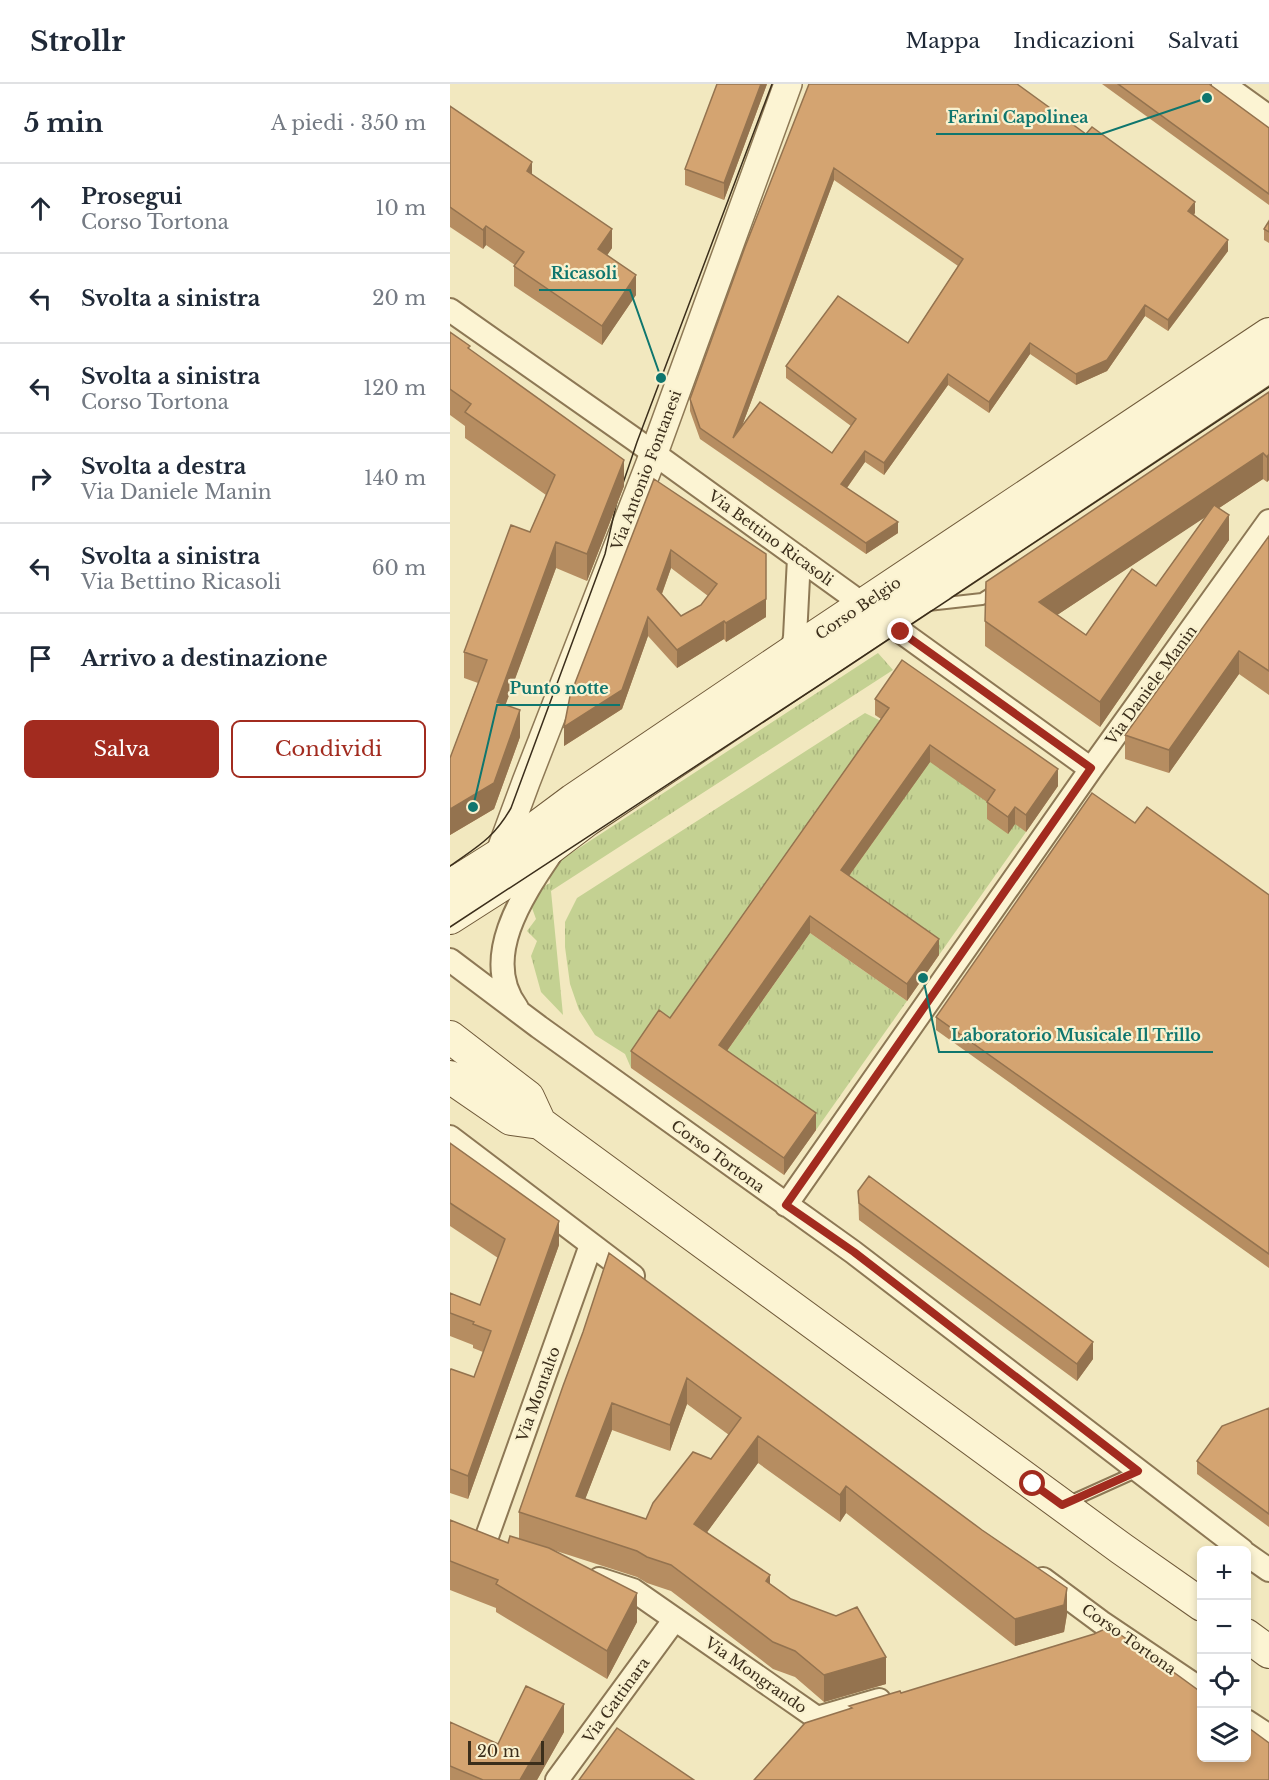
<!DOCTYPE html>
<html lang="it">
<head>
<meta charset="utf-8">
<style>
  :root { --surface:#fff; --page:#f2f2f3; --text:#1f2937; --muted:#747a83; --line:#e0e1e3; --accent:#a22b1f }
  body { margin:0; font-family:"Libre Baskerville",serif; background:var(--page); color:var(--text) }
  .controls { position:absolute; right:18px; bottom:18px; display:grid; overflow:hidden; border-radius:9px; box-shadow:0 3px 9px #0003 }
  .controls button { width:54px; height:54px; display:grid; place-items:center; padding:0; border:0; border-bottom:2px solid var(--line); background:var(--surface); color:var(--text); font:30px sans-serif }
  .scale { position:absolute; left:18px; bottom:15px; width:76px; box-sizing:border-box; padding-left:6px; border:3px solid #3b2e1b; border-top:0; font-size:16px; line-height:21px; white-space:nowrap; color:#3b2e1b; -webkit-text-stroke:4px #f9f1cf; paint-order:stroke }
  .stop { position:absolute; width:18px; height:18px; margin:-14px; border:4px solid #a22b1f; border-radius:50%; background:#fff }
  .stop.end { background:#a22b1f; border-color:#fff; box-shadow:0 2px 6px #0008 }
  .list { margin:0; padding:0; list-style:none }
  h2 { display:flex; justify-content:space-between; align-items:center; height:78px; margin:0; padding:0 24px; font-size:26px }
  h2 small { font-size:20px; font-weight:400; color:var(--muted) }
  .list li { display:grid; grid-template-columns:39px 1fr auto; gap:18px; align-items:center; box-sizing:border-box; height:90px; padding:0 24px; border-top:2px solid var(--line) }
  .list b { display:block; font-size:22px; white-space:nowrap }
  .list p { margin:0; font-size:20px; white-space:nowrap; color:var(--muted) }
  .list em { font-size:20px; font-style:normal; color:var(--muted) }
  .actions { display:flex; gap:12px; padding:18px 24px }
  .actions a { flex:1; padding:14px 0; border:2px solid var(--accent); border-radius:9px; text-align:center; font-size:21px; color:var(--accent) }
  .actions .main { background:var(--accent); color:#fff }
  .icon { flex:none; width:33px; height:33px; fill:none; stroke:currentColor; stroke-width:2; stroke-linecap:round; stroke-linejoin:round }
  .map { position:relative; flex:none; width:819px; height:1696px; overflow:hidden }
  header { display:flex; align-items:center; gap:36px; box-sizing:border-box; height:84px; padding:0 30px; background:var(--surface); border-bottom:2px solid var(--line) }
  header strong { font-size:28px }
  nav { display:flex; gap:33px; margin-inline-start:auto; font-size:21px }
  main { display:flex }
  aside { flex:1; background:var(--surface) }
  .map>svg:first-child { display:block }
</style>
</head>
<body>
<header>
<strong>Strollr</strong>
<nav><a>Mappa</a><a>Indicazioni</a><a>Salvati</a></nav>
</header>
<main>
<aside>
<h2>5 min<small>A piedi · 350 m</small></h2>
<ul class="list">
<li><svg class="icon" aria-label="ahead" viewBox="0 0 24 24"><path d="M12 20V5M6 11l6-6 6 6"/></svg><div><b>Prosegui</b><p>Corso Tortona</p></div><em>10 m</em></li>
<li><svg class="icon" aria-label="left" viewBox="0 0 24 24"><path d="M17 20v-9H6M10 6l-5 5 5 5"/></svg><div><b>Svolta a sinistra</b></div><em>20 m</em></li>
<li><svg class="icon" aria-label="left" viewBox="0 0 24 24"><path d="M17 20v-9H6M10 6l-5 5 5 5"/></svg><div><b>Svolta a sinistra</b><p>Corso Tortona</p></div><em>120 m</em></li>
<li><svg class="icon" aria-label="right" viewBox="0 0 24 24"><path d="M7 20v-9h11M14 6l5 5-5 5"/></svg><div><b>Svolta a destra</b><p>Via Daniele Manin</p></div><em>140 m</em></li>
<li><svg class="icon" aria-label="left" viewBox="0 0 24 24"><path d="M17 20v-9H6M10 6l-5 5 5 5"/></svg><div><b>Svolta a sinistra</b><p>Via Bettino Ricasoli</p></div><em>60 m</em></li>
<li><svg class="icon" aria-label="arrive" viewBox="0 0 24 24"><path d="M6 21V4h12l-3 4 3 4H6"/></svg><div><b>Arrivo a destinazione</b></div></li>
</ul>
<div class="actions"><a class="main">Salva</a><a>Condividi</a></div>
</aside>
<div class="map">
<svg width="819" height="1696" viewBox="0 0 819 1696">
  <defs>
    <pattern id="grass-tufts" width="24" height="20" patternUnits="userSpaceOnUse" patternTransform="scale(1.5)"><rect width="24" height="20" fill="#c4d192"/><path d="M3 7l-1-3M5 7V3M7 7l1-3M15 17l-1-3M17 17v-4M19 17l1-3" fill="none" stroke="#a9b47d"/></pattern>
  </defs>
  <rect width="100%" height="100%" fill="#f2e8bf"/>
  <!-- grass -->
  <path fill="url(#grass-tufts)" d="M428,569l15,17 -342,221 12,124 -22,-23 -10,-36 6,-15 -10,-10 9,-12 -4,-11 5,-18 13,-7v-16z
    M415,629l24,12 -219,310 -39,33 -6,-14 -30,-19 -16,-25 -9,-26 -5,-37v-25l12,-24z
    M483,673l93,75 -87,123 -98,-68z
    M360,849l97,68 -91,129 -101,-62z"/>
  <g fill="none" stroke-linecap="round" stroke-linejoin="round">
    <!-- service casing -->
    <g stroke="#8d7855" stroke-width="14">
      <path id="service" d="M478,521l54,-6 14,-9
        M617,1419l71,-32"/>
    </g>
    <!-- minor casing -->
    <g stroke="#8d7855" stroke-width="26">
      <path id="minor" d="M773,0l46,33
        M0,226l184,129 457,330
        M342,568l3,-15 4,-79
        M0,876l89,67 314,225 389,298
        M67,924c-37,-49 5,-112 33,-153
        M0,1053l183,139
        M336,1121l305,-436 178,-248
        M35,1458l106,-297
        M796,1470l23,16
        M149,1495l34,11 184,128 62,-18
        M593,1495l58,43 101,68
        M796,1637l23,15
        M107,1696l118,-161"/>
    </g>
    <!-- tertiary casing -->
    <g stroke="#8d7855" stroke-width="30">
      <path id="tertiary" d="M49,771l27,-73 128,-329 134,-369"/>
    </g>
    <!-- secondary casing -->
    <g stroke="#6f5939" stroke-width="34">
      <path id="secondary" d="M0,802l49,-31 74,-55 219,-148 477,-318
        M0,834l50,-32 87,-66 682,-454
        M0,953l78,60 12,26
        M0,993l61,42 29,4 582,426 80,56
        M796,1551l23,17"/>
    </g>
    <!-- service -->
    <use href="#service" stroke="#fcf4d3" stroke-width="10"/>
    <!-- minor -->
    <use href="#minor" stroke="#fcf4d3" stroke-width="22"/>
    <!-- tertiary -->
    <use href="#tertiary" stroke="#fcf4d3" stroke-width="27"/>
    <!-- secondary -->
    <use href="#secondary" stroke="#fcf4d3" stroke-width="32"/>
    <!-- tram -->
    <path stroke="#3b2e1b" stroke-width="1.5" d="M0,782c28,-20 43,-27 61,-58l94,-254 12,-53 20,-59 135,-358
      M0,843l388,-254 431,-286"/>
  </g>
  <!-- wall -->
  <path fill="#b68d61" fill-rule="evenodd" d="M317,0l-43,116 -39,-15v-16z
    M359,0l386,129 -1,1 34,37 -60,80 -23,-15 -38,55 -31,14 -46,-31 -41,59 -41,-28 -64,90 -19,-13 -18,26 51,45 -32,21 -166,-115 -10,-28v-12zM384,96l124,86 -50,77 -122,23v12l65,48 -19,27 -90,-27z
    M652,0h107l60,44v77z
    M0,22l82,68 80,74 -5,7 29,40 -34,50 -88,-59v-20l1,-1 -29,-20 -3,4 -33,-22z
    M819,137v22l-5,-3v-11z
    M0,248l174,154 -37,95 -31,-13 -51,137 15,32 -26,72 -44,26v-77l28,-75 -14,-5v-26l66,-120 16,-37 -81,-57v-12l-15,-11z
    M819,308v88l-2,2 -4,-3 -44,29 10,32 -129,187 -115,-81v-25zM756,432l-50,70 -70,49 -29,-20z
    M204,395l112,138 -40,25 -2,-3 -47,29 -29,-32 -26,73 -58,37zM221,484l37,28 -7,9 -20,11 -19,-22z
    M819,452v159l-30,-21 -70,99 -44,-14v-24z
    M425,615l183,87 -32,46 -11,-8 -7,10 -21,-15v-17l-57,-40 -81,114 90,79 -32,46 -97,-68 -83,118 89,79 -32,45 -153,-107v-17l39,-33 211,-299 -6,-4z
    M685,739l134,72v373l-333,-238v-13z
    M0,1059l109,102 -91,254 -18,-6v-122l24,6 9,-25 -10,-4v-3l-23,-9v-43l30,12 18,-47 -48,-32z
    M408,1107l235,168 -16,22 -218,-161z
    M159,1169l458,361 -3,18 -49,14 -169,-133 -6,9 -82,-59 -51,69 63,52 116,100 -62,18 -29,-25 -22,-8 -102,-78 -24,-8 -10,-6 -87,-28 87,73 -30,57 -111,-67v-4l-46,-18v-70l58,23 11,-4v-27l64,-180zM237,1320l42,31 -18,24 -65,60 -61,-20 27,-69 58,21z
    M819,1324v119l-72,-53v-13z
    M0,1638l48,22 66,-12 -27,48h-87z"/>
  <!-- shaded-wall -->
  <path fill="#94734f" d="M311,0h6l-43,116v-17z
    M82,78v20l-5,-11z
    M384,84v12l-101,270v-12z
    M745,118v11l-7,9v-11z
    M36,142v19l-3,4v-19z
    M162,145v19l-14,21v-20z
    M778,156v11l-60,80v-11z
    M186,191v20l-34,50v-19z
    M695,221v11l-38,55 -31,14v-11z
    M580,259v11l-41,59v-11z
    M498,290v11l-64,90v-12z
    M415,367v11l-24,34v-12z
    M813,369v26l-224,148v-25z
    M819,370v26l-2,2v-25z
    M174,376v26l-37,95v-27z
    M779,431v25l-129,187v-25z
    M448,438v11l-32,21v-11z
    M106,458v26l-59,160v-26z
    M221,466v18l-14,39v-18z
    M316,515v18l-40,25v-19z
    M198,533v19l-26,73 -58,37v-19z
    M274,537v18l-47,29v-18z
    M789,567v23l-70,99v-23z
    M70,626v27l-26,72 -44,26v-26z
    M480,661v17l-89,125v-17z
    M608,685v17l-32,46v-17z
    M565,723v17l-7,10v-17z
    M360,832v17l-91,129v-17z
    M489,855v16l-32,46v-17z
    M366,1029v17l-32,45v-17z
    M109,1137v24l-91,254v-23z
    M643,1258v17l-16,22v-17z
    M237,1294v26l-17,47v-26z
    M162,1319v27l-36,93v-27z
    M308,1352v27l-64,87v-26z
    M396,1402v27l-6,9v-27z
    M320,1491v27l-4,-21z
    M617,1504v26l-3,18 -49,14v-27z
    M187,1509v29l-30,57v-28z
    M436,1573v27l-62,18v-27z
    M114,1620v28l-27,48h-17z"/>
  <!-- building -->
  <path fill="#d4a471" stroke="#94734f" stroke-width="1.5" fill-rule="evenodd" d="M267,0h44l-37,99 -39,-14z
    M359,0h208l69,50 6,-7 103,75 -7,9 40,29 -60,80 -23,-15 -38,55 -31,14 -46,-31 -41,59 -41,-28 -64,89 -19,-12 -24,33 57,38 -32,21 -166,-115 -10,-29 55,-152zM384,84l129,91 -55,84 -70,-47 -52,70 70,53 -24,34 -72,-51 -27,36z
    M668,0h91l60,44v66z
    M0,22l82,56 -5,9 85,58 -14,20 38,26 -34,51 -88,-60 10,-14 -38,-26 -3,4 -33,-23z
    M819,137v11l-5,-3z
    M0,248l20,14 -2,2 156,112 -37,94 -31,-12 -59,160 23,8 -26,73 -44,26v-51l37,-98 -23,-8 47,-127 19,7 25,-57 -90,-63 6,-8 -21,-15z
    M819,308v62l-2,3 -4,-4 -224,149 47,33 46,-66 24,17 58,-81 15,10 -129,187 -115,-81 1,-39z
    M204,395l112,75v45l-40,24 -2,-2 -47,29 -29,-33 -26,73 -58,37 6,-31zM221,466l46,34 -16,21 -20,11 -24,-27z
    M819,452v135l-30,-20 -70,99 -44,-15z
    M452,576l156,109 -32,46 -11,-8 -7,10 -21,-15 8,-12 -65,-45 -89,125 98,69 -32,45 -97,-68 -91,129 97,68 -32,45 -153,-107 28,-41 11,8 219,-310 -14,-9z
    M642,709l43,30 12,-16 122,88v359l-333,-237z
    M0,1059l109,78 -91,255 -18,-7v-98l1,-2 23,8 17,-46 -18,-7 1,-2 -24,-9v-20l30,12 25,-66 -55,-36z
    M419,1092l224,166 -16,22 -218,-161 -1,-12z
    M159,1169l373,277 85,58 -3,17 -49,14 -169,-133 -6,9 -82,-59 -64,88 76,51 -4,6 25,18 45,17 21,-9 29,50 -62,18 -29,-24 -22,-9 -102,-77 -24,-8 -10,-6 -118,-39 44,-126 20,-54zM237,1294l54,40 -30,41 -18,-7 -40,51 -7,16 -70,-23 36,-93 58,22z
    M819,1324v106l-72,-53 25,-35z
    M0,1436l58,23 2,-7 39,12 88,45 -30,58 -111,-67 2,-4 -48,-19z
    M659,1543l37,25 56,41v65h44v-32l23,17v37h-515l51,-57 47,-15 -3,-2 51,-15 1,2 193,-59z
    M76,1602l38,18 -44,76h-37l-33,-14v-44l48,22z
    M167,1644l77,52h-115z"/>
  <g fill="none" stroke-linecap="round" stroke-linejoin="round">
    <!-- route -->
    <path stroke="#a22b1f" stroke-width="8" d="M451,548l190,136 -305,437 68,47 284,219 -76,34 -29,-21"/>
  </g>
  <g text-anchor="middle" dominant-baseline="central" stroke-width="4.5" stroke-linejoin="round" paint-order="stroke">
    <!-- street labels -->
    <g font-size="15" fill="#3b2e1b" stroke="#f9f1cf">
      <text transform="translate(196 386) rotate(-69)">Via Antonio Fontanesi</text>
      <text transform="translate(321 454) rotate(36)">Via Bettino Ricasoli</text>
      <text transform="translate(408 524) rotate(-34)">Corso Belgio</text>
      <text transform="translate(701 601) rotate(-54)">Via Daniele Manin</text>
      <text transform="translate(268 1072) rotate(36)">Corso Tortona</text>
      <text transform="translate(88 1310) rotate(-70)">Via Montalto</text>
      <text transform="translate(679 1555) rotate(35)">Corso Tortona</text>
      <text transform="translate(306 1591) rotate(35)">Via Mongrando</text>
      <text transform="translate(166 1616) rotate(-54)">Via Gattinara</text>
    </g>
  </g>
  <!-- callouts -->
  <path fill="none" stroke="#0f766e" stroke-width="2" d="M757 14L651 50H486M211 294L180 206H89M23 723L47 621H170M473 894L489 968H763"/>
  <g fill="#0f766e" stroke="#f9f1cf" stroke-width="2">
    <circle cx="757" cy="14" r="6"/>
    <circle cx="211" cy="294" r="6"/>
    <circle cx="23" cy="723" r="6"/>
    <circle cx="473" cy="894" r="6"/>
  </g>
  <g font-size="16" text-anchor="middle" font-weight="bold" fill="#0f766e" stroke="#f9f1cf" stroke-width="4.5" stroke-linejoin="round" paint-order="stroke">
    <text x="568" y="39">Farini Capolinea</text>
    <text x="134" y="195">Ricasoli</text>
    <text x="109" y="610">Punto notte</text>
    <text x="626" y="957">Laboratorio Musicale Il Trillo</text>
  </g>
</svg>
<div class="controls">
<button>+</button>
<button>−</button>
<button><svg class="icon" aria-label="locate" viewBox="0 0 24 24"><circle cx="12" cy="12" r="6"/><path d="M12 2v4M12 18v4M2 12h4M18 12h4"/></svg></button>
<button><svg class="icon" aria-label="layers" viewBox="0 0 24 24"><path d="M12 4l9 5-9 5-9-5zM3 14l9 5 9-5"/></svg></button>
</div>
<div class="scale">20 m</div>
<div class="stop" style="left:583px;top:1400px"></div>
<div class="stop end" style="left:451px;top:548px"></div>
</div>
</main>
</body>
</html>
